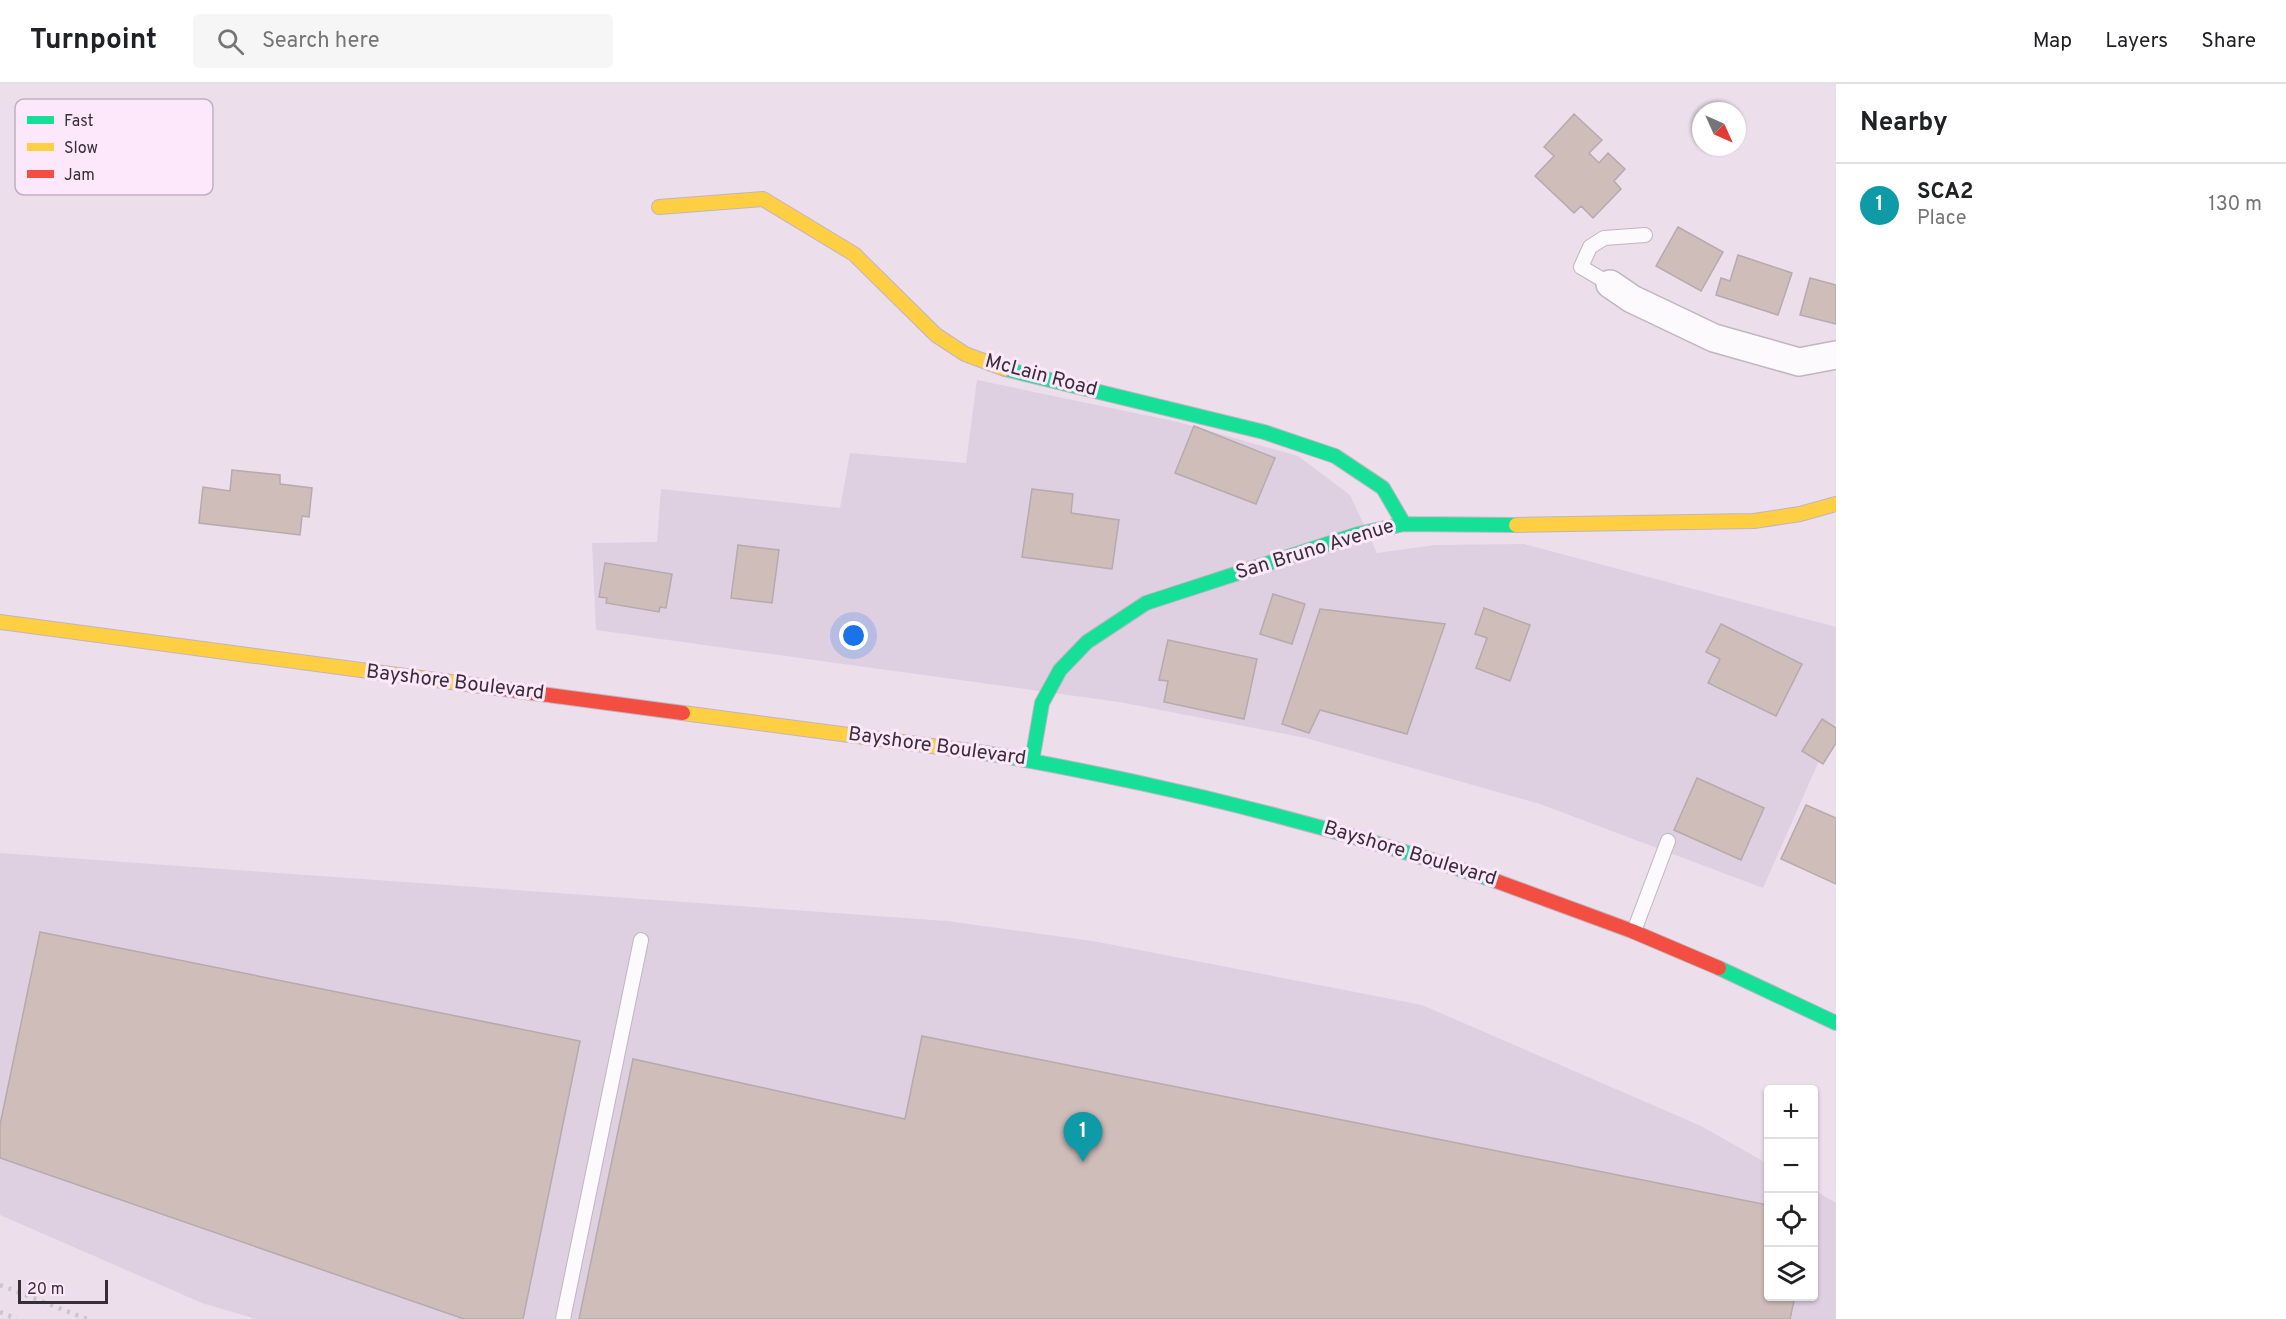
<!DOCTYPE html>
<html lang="en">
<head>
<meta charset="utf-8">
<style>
  :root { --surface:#fff; --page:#f6f6f6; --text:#202124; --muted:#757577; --line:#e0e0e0; --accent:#776c76 }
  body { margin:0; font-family:Overpass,sans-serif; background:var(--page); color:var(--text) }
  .controls { position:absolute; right:18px; bottom:18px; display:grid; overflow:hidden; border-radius:6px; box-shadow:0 2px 4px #0004 }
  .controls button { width:54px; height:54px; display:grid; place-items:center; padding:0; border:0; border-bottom:2px solid var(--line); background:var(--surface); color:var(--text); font:30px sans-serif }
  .compass { position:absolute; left:1692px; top:18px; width:54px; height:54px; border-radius:50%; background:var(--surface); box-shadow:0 2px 4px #0004; rotate:135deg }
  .scale { position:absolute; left:18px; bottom:15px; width:90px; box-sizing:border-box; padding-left:6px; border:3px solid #382e37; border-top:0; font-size:16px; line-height:21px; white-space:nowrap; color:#382e37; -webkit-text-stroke:4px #fce7fb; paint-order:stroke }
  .you { position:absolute; left:854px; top:552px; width:21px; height:21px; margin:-15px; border:4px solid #fff; border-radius:50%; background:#1a73e8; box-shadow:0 0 0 9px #1a73e833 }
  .badge { display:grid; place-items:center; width:39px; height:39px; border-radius:50%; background:var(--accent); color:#fff; font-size:20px; font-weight:700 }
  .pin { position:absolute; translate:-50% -50px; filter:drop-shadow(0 2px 3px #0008) }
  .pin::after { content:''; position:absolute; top:32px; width:21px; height:18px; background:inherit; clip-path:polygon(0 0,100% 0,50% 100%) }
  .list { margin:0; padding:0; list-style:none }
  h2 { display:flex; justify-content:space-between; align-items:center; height:78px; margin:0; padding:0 24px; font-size:26px }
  h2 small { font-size:20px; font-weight:400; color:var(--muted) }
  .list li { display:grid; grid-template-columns:39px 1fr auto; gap:18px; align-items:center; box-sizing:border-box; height:84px; padding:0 24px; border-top:2px solid var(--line) }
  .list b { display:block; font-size:22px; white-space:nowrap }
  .list p { margin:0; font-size:20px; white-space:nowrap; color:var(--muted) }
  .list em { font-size:20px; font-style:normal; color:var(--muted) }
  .icon { flex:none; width:33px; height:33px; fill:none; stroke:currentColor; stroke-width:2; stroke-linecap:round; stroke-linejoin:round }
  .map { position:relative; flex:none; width:1836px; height:1235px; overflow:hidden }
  header { display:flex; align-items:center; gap:36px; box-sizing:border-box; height:84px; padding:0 30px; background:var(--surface); border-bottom:2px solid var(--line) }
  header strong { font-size:28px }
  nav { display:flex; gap:33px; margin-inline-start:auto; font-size:21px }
  .search { width:420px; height:54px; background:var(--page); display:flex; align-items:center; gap:15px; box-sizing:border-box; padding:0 21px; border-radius:6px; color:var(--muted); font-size:22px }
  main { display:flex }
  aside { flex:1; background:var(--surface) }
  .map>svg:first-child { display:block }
</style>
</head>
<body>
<header>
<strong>Turnpoint</strong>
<div class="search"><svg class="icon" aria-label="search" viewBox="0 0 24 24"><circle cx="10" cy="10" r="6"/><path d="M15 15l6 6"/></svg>Search here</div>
<nav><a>Map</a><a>Layers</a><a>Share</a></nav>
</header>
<main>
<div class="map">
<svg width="1836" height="1235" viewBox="0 0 1836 1235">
  <rect width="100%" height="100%" fill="#ecdeeb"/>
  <!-- industrial -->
  <path fill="#dfd0e1" d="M977,296l201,42 120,34 52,39 27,58 58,-8 89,-1 312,83v95l-73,166 -223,-84 -234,-66 -187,-36 -523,-72 -4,-87 65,-1 4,-53 179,19 10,-55 116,10z
    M0,769l947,68 146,20 329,64 279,121 67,38v132h46v-106l22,13v116h-1580l-54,-16 -202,-88z"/>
  <!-- building -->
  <path fill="#cfbdba" stroke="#b5aaac" stroke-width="1.5" d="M1574,30l28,26 -13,13 10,10 9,-10 17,16 -11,12 7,8 -28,29 -12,-12 -7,7 -39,-37 19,-20 -10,-9z
    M1678,143l45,25 -22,39 -45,-25z
    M1738,171l54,18 -14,42 -62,-20 5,-17 9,3z
    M1810,194l26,7v39l-36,-9z
    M1194,342l81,32 -19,46 -81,-31z
    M232,386l48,5v9l32,4 -3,29 -7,-1 -2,19 -101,-12 4,-36 27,4z
    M1032,405l41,5 -2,19 48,7 -7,49 -90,-12z
    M738,461l41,5 -7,53 -41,-5z
    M605,479l67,11 -6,34 -6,-1 -1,5 -53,-9 1,-5 -8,-1z
    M1273,510l32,10 -13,40 -32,-10z
    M1484,524l46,17 -20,56 -34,-13 11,-30 -12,-4z
    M1320,525l125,15 -38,110 -87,-24 -11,23 -27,-9z
    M1721,540l81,40 -26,52 -68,-33 12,-24 -14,-7z
    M1168,556l89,19 -13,60 -80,-17 4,-21 -9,-1z
    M1822,635l14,9v15l-13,21 -21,-13z
    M1697,694l67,30 -23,52 -67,-30z
    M1806,721l30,13v66l-55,-25z
    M40,848l540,109 -57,278h-59l-464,-161v-33z
    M922,952l846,169v91h27l-5,23h-1211l54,-260 272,60z"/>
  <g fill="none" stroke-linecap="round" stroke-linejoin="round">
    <!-- lane casing -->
    <g stroke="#c0b5c0" stroke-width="16">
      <path id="lane" d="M1610,200l-29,-17 9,-20 14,-9 41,-3
        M1634,847l34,-90
        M563,1235l78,-379"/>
    </g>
    <!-- street casing -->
    <g stroke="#c0b5c0" stroke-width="30">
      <path id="street" d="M1610,200l22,15 82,39 85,24 37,-7"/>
    </g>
    <!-- fast casing -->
    <g stroke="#c0b5c0" stroke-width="16">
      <path id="fast" d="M1005,285l259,63 71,24 48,32 21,36
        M970,667c57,8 114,20 170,32 121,26 239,59 356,98
        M1032,677l10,-58 18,-33 27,-28 59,-39 212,-69 46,-10 112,1
        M1719,884l117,55"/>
    </g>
    <!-- slow casing -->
    <g stroke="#c0b5c0" stroke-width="16">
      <path id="slow" d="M659,123l104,-8 91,55 82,81 29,19 40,15
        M1516,441l238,-4 46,-7 36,-10
        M0,538l496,66
        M683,629l287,38"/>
    </g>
    <!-- jam casing -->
    <g stroke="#c0b5c0" stroke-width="16">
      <path id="jam" d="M496,604l187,25
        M1496,797l136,50 87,37"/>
    </g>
    <!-- lane -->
    <use href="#lane" stroke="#fcfafc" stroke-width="14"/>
    <!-- street -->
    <use href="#street" stroke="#fcfafc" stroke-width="27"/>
    <!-- fast -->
    <use href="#fast" stroke="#16e098" stroke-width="14"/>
    <!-- slow -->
    <use href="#slow" stroke="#ffcf43" stroke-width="14"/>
    <!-- jam -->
    <use href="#jam" stroke="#f24e42" stroke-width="14"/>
    <!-- rail -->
    <path stroke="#cac6ca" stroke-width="4.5" stroke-dasharray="3 6" stroke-linecap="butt" d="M0,1201l87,34
      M0,1228l17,7"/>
  </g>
  <g text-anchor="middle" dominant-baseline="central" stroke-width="6" stroke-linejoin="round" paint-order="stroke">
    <!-- street labels -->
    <g font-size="20" fill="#382e37" stroke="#fce7fb">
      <text transform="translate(1041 292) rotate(15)">McLain Road</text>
      <text transform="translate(1315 466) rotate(-17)">San Bruno Avenue</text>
      <text transform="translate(455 599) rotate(7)">Bayshore Boulevard</text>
      <text transform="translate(937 663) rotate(8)">Bayshore Boulevard</text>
      <text transform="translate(1410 770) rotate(17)">Bayshore Boulevard</text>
    </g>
  </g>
  <!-- legend -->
  <rect x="15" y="15" width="198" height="96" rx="9" fill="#fce7fb" stroke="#c1b0c0" stroke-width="1.5"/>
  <rect x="27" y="32" width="27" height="8" fill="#16e098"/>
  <rect x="27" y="59" width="27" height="8" fill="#ffcf43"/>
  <rect x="27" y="86" width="27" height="8" fill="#f24e42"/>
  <g font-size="16" fill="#382e37">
    <text x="64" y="42">Fast</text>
    <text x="64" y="69">Slow</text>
    <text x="64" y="96">Jam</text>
  </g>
</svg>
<div class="controls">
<button>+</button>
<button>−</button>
<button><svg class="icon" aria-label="locate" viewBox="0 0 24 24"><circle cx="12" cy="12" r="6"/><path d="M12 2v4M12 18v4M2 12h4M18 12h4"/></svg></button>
<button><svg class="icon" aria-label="layers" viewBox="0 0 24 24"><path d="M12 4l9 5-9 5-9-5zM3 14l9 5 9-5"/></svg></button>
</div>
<svg class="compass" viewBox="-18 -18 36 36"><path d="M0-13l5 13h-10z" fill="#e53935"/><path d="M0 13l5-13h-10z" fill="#757577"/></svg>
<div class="scale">20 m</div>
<div class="you"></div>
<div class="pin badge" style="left:1083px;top:1078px;background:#0f9aa8">1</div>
</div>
<aside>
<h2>Nearby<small></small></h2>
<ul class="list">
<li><span class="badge" style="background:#0f9aa8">1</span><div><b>SCA2</b><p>Place</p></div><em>130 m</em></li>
</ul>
</aside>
</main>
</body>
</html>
